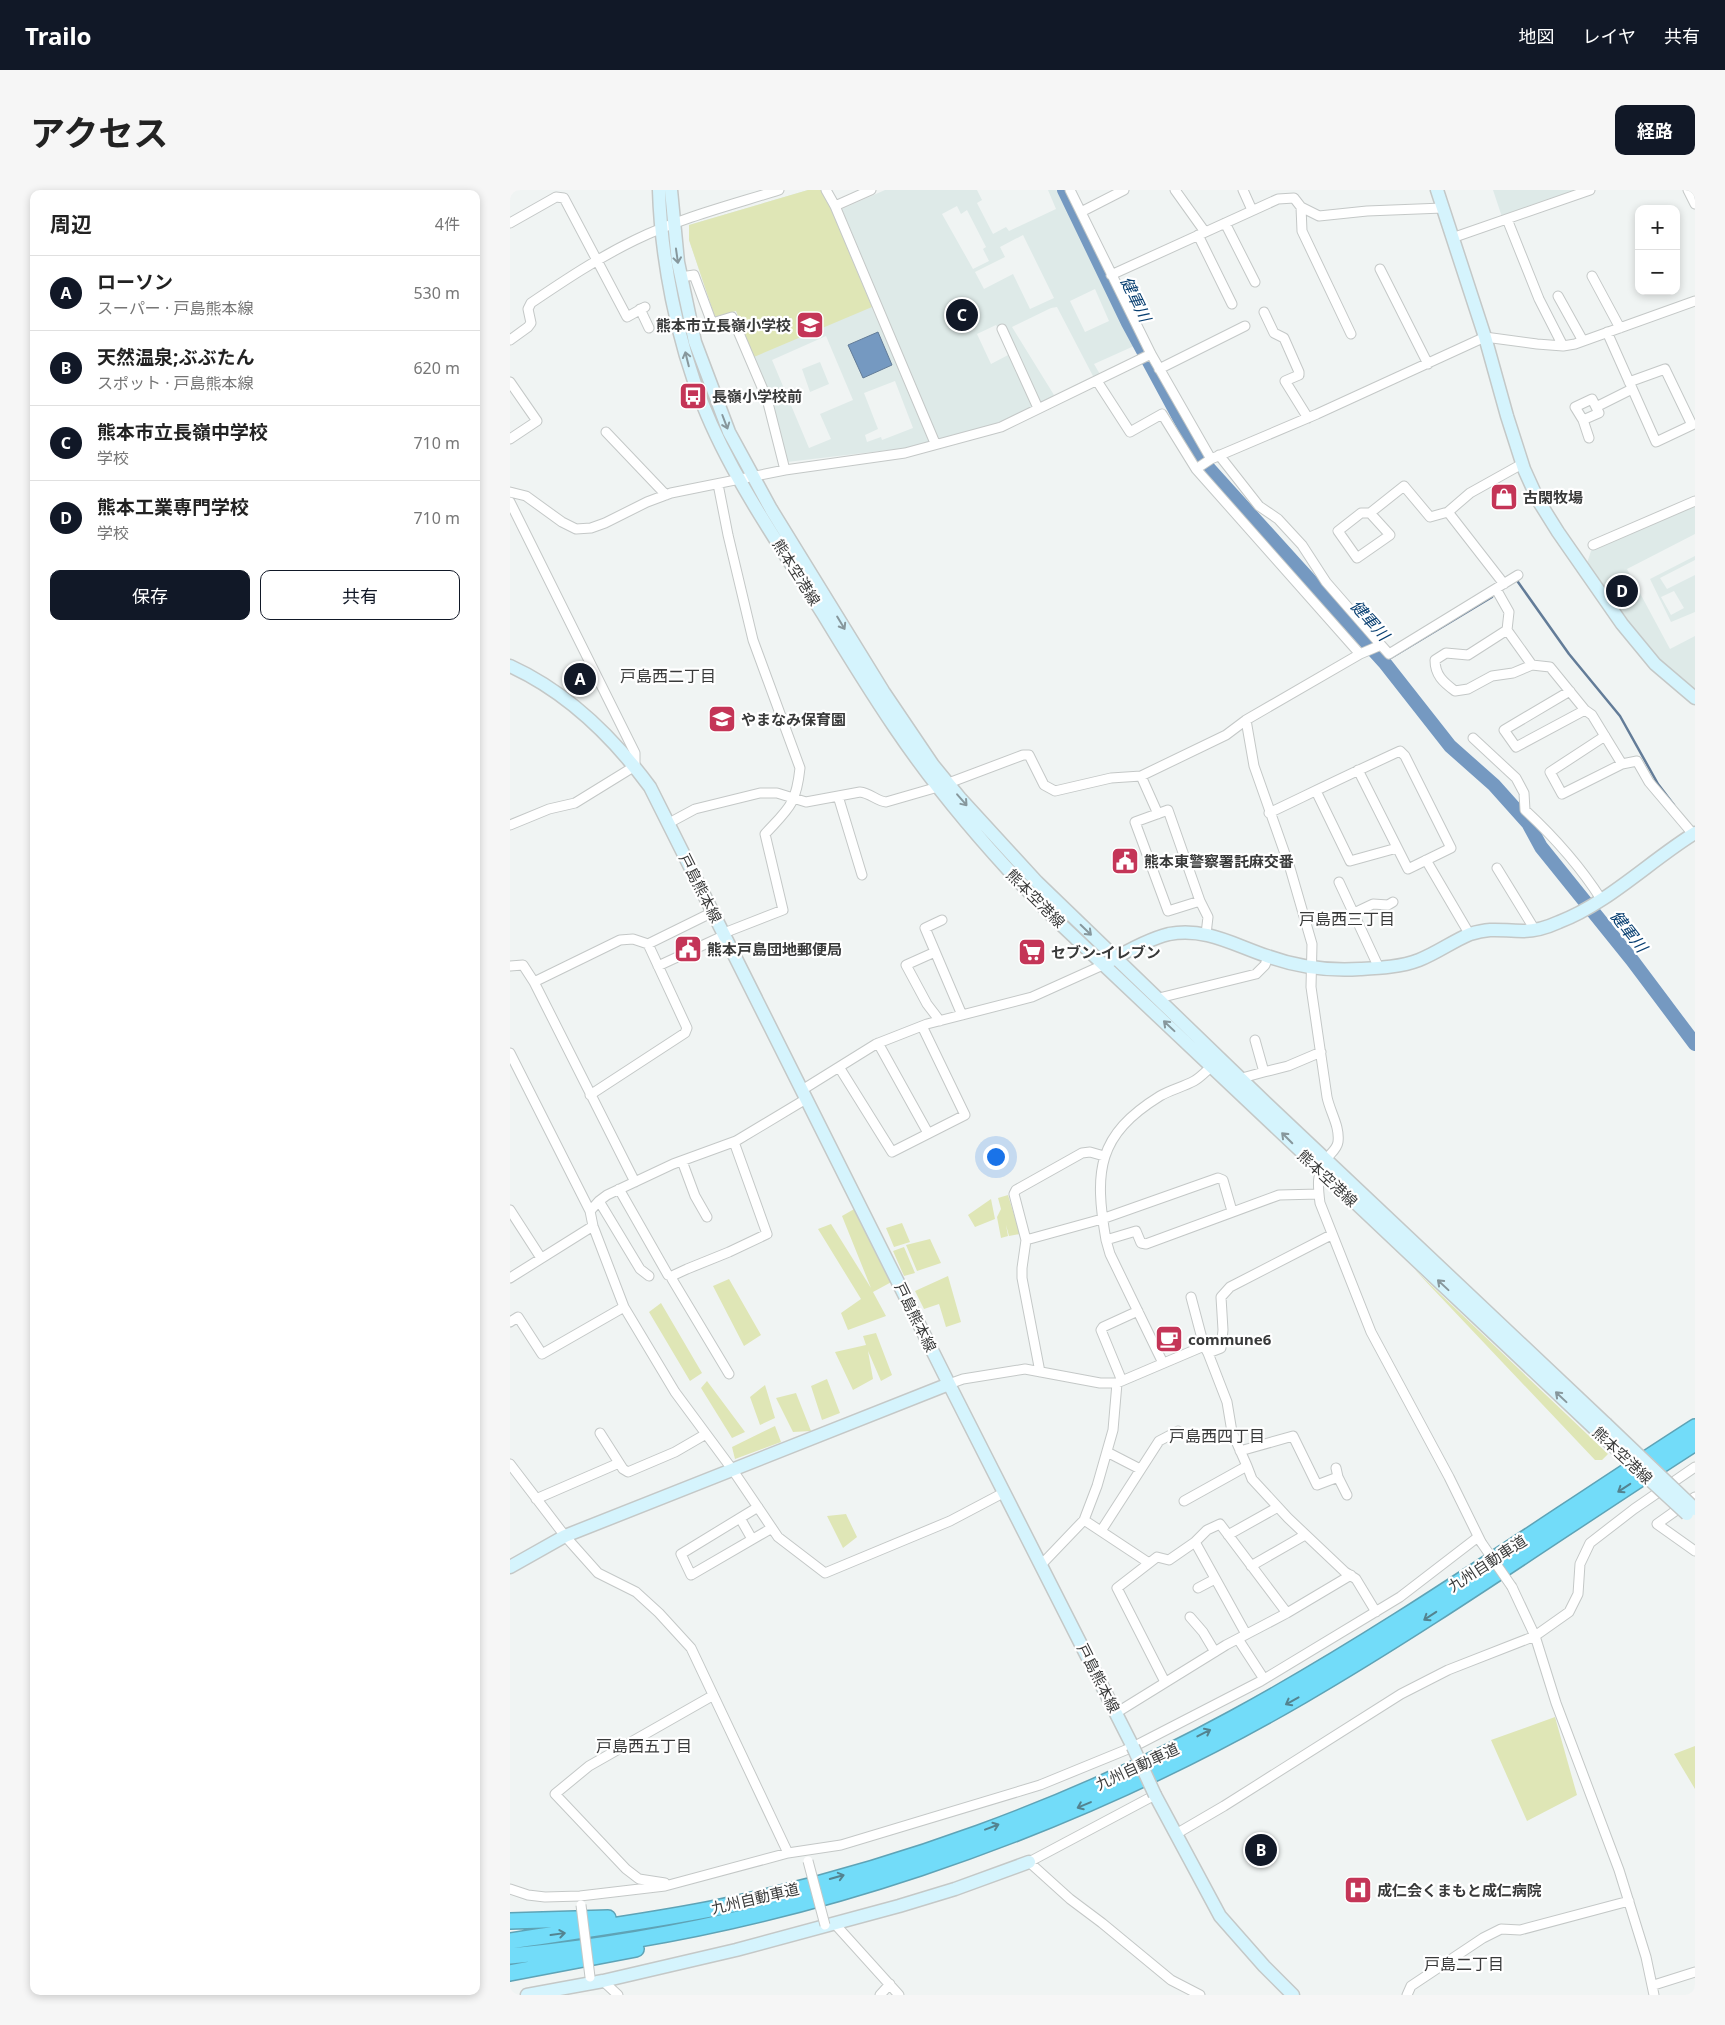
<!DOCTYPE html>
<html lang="ja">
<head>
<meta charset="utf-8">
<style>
  :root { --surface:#fff; --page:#f6f6f6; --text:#222; --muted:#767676; --line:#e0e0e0; --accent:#111827 }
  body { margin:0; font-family:"Noto Sans","Noto Sans JP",sans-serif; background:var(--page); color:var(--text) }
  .controls { position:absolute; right:15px; top:15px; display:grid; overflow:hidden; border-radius:10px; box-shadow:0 2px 8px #0003 }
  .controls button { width:45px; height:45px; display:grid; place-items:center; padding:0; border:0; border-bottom:1px solid var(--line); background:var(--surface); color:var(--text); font:25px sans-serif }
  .you { position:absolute; left:485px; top:966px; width:18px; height:18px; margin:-12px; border:4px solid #fff; border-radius:50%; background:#1a73e8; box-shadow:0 0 0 8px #1a73e833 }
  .badge { display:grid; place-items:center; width:32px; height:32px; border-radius:50%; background:var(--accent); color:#fff; font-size:16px; font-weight:700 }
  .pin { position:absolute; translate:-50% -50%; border:2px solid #fff; box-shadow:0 1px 5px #0006 }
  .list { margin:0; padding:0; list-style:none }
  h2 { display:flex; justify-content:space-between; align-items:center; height:65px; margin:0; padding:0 20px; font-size:21px }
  h2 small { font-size:16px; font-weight:400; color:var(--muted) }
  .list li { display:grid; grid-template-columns:32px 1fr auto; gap:15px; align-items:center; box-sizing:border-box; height:75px; padding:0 20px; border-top:1px solid var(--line) }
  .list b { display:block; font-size:19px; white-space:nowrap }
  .list p { margin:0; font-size:16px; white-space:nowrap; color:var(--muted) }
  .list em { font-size:16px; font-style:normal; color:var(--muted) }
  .actions { display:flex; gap:10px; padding:15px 20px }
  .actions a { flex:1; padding:11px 0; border:1px solid var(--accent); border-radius:10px; text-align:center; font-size:18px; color:var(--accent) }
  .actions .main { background:var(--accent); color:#fff }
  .map { position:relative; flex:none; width:1185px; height:1805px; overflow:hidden; border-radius:10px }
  header { display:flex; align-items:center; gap:30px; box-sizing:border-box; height:70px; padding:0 25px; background:var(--accent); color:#fff }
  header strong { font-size:24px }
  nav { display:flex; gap:28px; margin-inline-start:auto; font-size:18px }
  .intro { display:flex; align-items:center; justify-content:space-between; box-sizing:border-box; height:120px; padding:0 30px }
  h1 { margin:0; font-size:35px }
  .button { padding:12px 22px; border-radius:10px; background:var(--accent); color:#fff; font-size:18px; font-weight:700 }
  main { display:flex; gap:30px; padding:0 30px }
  aside { flex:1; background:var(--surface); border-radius:10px; box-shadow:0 2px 8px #0003 }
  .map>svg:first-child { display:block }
</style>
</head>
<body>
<header>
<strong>Trailo</strong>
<nav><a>地図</a><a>レイヤ</a><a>共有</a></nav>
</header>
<div class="intro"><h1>アクセス</h1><a class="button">経路</a></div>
<main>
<aside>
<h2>周辺<small>4件</small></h2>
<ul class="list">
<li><span class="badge">A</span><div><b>ローソン</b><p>スーパー · 戸島熊本線</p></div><em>530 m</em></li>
<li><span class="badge">B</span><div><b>天然温泉;ぶぶたん</b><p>スポット · 戸島熊本線</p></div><em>620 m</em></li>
<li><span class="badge">C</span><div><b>熊本市立長嶺中学校</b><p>学校</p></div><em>710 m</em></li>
<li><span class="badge">D</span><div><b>熊本工業専門学校</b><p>学校</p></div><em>710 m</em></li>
</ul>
<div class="actions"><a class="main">保存</a><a>共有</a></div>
</aside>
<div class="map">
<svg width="1185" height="1805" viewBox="0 0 1185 1805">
  <rect width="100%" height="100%" fill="#f0f4f3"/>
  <!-- built -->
  <path fill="#deeae8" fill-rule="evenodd" d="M298,0h15l106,252 -23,6 -119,14 -25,-84 -26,-67 -21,6 -26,-77v-15zM316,146l27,64 -33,14 11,25 -22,9 -37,-88zM385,191l18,47 -31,12 -1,-3 -14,5 -2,-7 13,-6 -14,-36z
    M375,0h92l5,10 -5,3 16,31 13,-7 3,4 47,-22 -8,-19h11l75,156 -40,18 7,12 -7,2 -37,-71 -6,1 -39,19 42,68 -5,5 -54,24 -57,15 -96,-230zM447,16l4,8 6,-4 19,37 -3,2 6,12 -16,8 -31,-55zM513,45l31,63 -24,11 -17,-35 -29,15 -9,-17 30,-15 -5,-10zM585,99l14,32 -24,11 -15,-31zM486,135l14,29 -19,10 -14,-30z
    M983,0h91l-82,27z
    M310,172l9,22 -19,8 -8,-23z
    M1185,314v30l-68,35 43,80 25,-13v57l-37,-33 -38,-48 -33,-49 6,-18z
    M1185,366v4l-35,18 7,11 28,-14v37l-24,10 -21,-43zM1164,401l10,17 -13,7 -10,-18z"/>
  <!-- green -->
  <path fill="#dfe6b6" d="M298,0h15l49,117 -118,50 -18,-46 -21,6 -26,-77v-15z
    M498,1005l12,39 -11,2 -3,-11 2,11 -7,2 -4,-21 4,-8 -3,-11z
    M481,1009l4,20 -20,8 -7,-12z
    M346,1018l41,71 -24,13 13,24 -38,14 -7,-17 20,-14 -43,-70 13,-5 40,64 -29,-72z
    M392,1033l8,19 -16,5 -8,-19z
    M420,1049l11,24 -24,8 -11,-26z
    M394,1057l11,26 -11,3 -11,-25z
    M905,1080l193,184 -6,6h-7z
    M438,1086l13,46 -15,5 -7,-23 -15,5 -9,-18z
    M219,1089l32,56 -17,11 -31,-60z
    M151,1113l41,70 -12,8 -41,-69z
    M366,1143l16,42 -11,6 -13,-30 5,28 -20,11 -18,-38 31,-7 -3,-9z
    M317,1189l13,34 -18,7 -11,-34z
    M197,1191l38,51 -13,6 -31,-50z
    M255,1195l10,33 -15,7 -10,-28z
    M286,1203l15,38 -18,1 -17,-34z
    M265,1236l6,16 -46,17 -3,-12z
    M336,1324l11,23 -14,11 -16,-32z
    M1045,1527l22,78 -50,26 -36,-81z
    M1185,1556v43l-21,-35z"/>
  <!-- water -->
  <path fill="#7599c1" stroke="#637c98" d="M368,142l14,33 -29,13 -15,-33z"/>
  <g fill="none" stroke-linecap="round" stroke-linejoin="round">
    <!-- stream -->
    <path stroke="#637c98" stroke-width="2.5" d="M1008,392l51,72 51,62 38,68 16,21
      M874,472l108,-65"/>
    <!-- river -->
    <path stroke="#7599c1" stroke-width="14" d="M554,0l64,133 75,139 181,200 66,84 44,39 34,38 13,24 91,113 63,84"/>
    <!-- street casing -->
    <g stroke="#c4c8c7" stroke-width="11">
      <path id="street" d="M316,0l9,16 100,237
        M560,0l81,164 60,105
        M665,0l30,42
        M733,0l9,20
        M1178,0l7,14
        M325,16l36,-16
        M791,17l1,24 49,103
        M571,22l43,-22
        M997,29l32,80 24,47
        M0,33l46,-26 8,1 63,119 18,-10
        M715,33l30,59
        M688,45l34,69
        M942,48l138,-48
        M870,79l48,95
        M601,85l167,-76 16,-1 7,9 18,9 48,-5 76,-3
        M1082,86l28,52
        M171,87l13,-2 18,48
        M1048,106l25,45
        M130,119l9,19
        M754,122l10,21 10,5 15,34v3l-14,6 23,37
        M183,139l39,-12 35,82 18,71
        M492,139l36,79
        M1097,142l49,110 36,-17 -27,-56 -36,13
        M0,150l18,-13 3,-4 -3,-14 3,-6c34,-23 67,-45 104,-63 45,-22 96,-35 144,-50
        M649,179l86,-43
        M587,191l33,51 32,-18 34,55 164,185
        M0,192l27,39 -27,18
        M1086,217l-4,-8 -17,8 8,13 16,-7 -3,-6 36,-18
        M1073,230l6,18
        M96,242l60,63
        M709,265l40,51 19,13 24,26 24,37 55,63
        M686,279l15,-10 106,-45 168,-77 52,7 26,2 12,-2 120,-43
        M208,294l10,51 25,105 47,128c-4,37 -11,40 -35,66l18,76 -59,23
        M0,302l16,4 36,26 14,7 15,-1 14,-5 42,-21 24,-9 114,-23 120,-17 96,-26 150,-73
        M0,312l125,251v13l-60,37 -26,6 -39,16
        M938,322l56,72
        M860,323l20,22 -33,23 -19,-27 23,-18h9l34,-27 26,31 18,-5 22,-19 52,-29
        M1083,355l102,-44
        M986,399l13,23 -2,18 -39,25 -22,-2 -11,7c0,15 8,22 20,31l13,-2 24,-13 21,-3 19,-8 18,2 35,43 7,5 30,49 15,-3 12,21 44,52
        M997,440l25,35
        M1060,501l-66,39 12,17 69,-37
        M736,530l8,46 36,102 22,76 -1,43 16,110c3,15 13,29 11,45 -1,7 -7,11 -11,16 -11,13 -9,30 -7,45l51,129 78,145 32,65
        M1095,546l-55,36 12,22 60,-30
        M963,548l43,40 8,15 1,17c28,26 55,56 76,89
        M631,586l17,38
        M806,601l34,70 47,-13
        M328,606l24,79
        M759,623c44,-21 87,-42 131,-62l5,5 46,92 -43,21 -50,-99
        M159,633l26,-14 65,-16h17l29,9 54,-10c10,1 17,9 26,10l52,-15 85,-32h6l15,30 11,6 56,-13 30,-2 85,-41 20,-15 114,-66 21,-9 8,9 129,-79
        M916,670l44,75
        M987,678l38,62
        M829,692l40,86
        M690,711l-32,-91 -33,12 33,89 32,-10 8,16 -2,17
        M844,723l19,-9 15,1 5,-3
        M432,730l-17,8 37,87
        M425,762l-29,13 21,39 13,17
        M0,776l13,-1 11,17 101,200
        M148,776l67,-31
        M24,792l86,-42 13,-1 15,5 65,-32
        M649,808l97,-24 9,-9 3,-8
        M368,853l50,90
        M0,863l80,158 3,15 31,81 51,85 57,77 46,68 47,36 125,-52 55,-29
        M329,877l53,85 73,-37 -43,-89
        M754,882l24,-6 33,-14
        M732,888l22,-6 -9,-32
        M292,900l74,-46 51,-20 105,-27 71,-32
        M80,905l95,-62 2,-5 -39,-84
        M172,971l13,35 12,21
        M109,999l49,86 5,2
        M89,1011l41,68 9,7
        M0,1020l31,48
        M80,1021l9,-10 8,-6 66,-31 63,-23 70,-42
        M516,1050l76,-21 116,-41 5,2 9,31
        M596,1050c-12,-69 -9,-105 54,-144 10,-6 23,-9 34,-15 7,-4 12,-10 18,-15
        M0,1088l83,-52
        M681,1107l13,49
        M0,1132l8,-5 24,37 82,-47
        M653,1173l-53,-109 -4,-14 30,-9 5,12 5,1 133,-49 40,-1
        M530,1182l-18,-94v-10l4,-28 -12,-46 2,-4 66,-37 8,-1 14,4
        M219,1184l-57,-95 2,-4 13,-6 42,-17 38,-18 -33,-92
        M612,1191l-21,-51 2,-3 35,-16
        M439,1194l14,-5 62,-10 75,14h17l87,-37 4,7 13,-5 2,-18 -2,-33 9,-10 101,-52
        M90,1243l23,36 5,3 47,-20 31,-18
        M730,1261l53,-15 24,49 21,-8
        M597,1262l33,17
        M0,1274l55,72 33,37 38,19 23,21 32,35 97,205
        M737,1276l5,13 36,39 57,54 11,7 20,33
        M826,1278l2,9 9,18
        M1185,1307l-38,27 38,27
        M26,1309l83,-36
        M674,1311l63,-35 -15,-34 -5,-30 -19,-49
        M248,1317l-77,47 10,21 81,-47
        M230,1328l12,21
        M574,1330l65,43
        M591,1341l58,-90 19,-10
        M718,1345l50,-28
        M685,1352l51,92
        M531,1375l43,-45 13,-34 16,-56 4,-47
        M741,1376l54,-31
        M1002,1397l23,49 21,67 63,167 27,87 8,38
        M688,1398l17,-9
        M680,1427l13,15 12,20
        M728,1449l26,40
        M655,1492l-48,-94 40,-31 12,3 26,-18 12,-12 13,-6 67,89
        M606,1523l110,-68 61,-32 64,-38
        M645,1605l-126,67 41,37 32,24 69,57 29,15
        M666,1644l48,-28 177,-112 47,-24 87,-34 34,-24 9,-18 2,-30 10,-21 44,-34 61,-42
        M155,1693l-26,-4 -13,-10 -71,-75 34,-28 123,-70
        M0,1699l18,6 17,2 35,-1 85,-10 123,-33 53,-8 199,-60 93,-38 128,-66 139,-84 78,-60
        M324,1733l65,72
        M93,1791l15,14
        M1144,1795l41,-13
        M370,1805l10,-11
        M897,1805l4,-9 72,-48 18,-9 19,1 109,-29"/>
    </g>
    <!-- secondary casing -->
    <g stroke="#c4c8c7" stroke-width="15">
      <path id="secondary" d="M149,0c2,68 18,151 44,215 29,73 78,142 120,209 23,38 47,77 72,114 46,68 100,130 157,188l544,514
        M161,0l7,72 17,80 34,90 42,77 112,182 50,74 27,33 77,84 229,221 340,321
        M927,0l48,147 22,79 17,53 14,31 20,32 64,92 33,40 40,34
        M0,476c57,26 103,71 140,121l299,597 184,363
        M600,771c17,-10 39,-22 59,-27 36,-7 65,11 98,22 30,11 61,15 93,13 19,-1 41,-2 59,-9 18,-7 34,-19 51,-26 23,-7 31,-3 53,-3 12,0 25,-4 36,-9 48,-18 92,-62 136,-89
        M0,1377l55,-31 384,-152
        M645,1605l65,121 44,50 29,29
        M17,1805l76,-14 133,-31 163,-44 56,-17 74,-27"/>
    </g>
    <!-- highway casing -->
    <g stroke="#5ea3b6" stroke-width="18">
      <path id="highway" d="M0,1731l98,-3
        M0,1751c67,-10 135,-19 201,-32 181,-37 360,-102 523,-191 160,-87 308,-193 461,-291
        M0,1766c273,-25 556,-123 793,-261 134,-78 261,-168 392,-252
        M0,1783l126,-24"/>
    </g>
    <!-- street -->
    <use href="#street" stroke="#fff" stroke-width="9"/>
    <!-- secondary -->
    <use href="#secondary" stroke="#d5f4fd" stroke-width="12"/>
    <!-- highway -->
    <use href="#highway" stroke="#72dcf9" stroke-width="15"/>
    <!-- street-bridge casing -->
    <g stroke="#c4c8c7" stroke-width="11" stroke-linecap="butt">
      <path id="street-bridge" d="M971,1352l31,45
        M298,1671l17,64
        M71,1715l9,72"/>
    </g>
    <!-- secondary-bridge casing -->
    <g stroke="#c4c8c7" stroke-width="15" stroke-linecap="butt">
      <path id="secondary-bridge" d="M1096,1234l89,85
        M1086,1240l91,84
        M623,1557l22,48"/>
    </g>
    <!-- street-bridge -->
    <use href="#street-bridge" stroke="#fff" stroke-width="9"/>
    <!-- secondary-bridge -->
    <use href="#secondary-bridge" stroke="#d5f4fd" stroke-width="12"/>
  </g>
  <!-- one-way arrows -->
  <defs><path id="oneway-shaft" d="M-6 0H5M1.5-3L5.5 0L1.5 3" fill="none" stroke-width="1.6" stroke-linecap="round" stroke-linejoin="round" transform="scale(1.25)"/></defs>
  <g stroke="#87979c">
    <use href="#oneway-shaft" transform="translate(167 66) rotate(82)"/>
    <use href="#oneway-shaft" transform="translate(177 169) rotate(-104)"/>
    <use href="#oneway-shaft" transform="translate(215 232) rotate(69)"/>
    <use href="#oneway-shaft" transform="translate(331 433) rotate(59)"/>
    <use href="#oneway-shaft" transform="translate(452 610) rotate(49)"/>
    <use href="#oneway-shaft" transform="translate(576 740) rotate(44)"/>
    <use href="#oneway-shaft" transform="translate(659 836) rotate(-137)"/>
    <use href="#oneway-shaft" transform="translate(777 948) rotate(-135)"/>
    <use href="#oneway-shaft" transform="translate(933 1095) rotate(-137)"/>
    <use href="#oneway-shaft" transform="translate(1051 1207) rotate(-137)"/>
  </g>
  <g stroke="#538390">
    <use href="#oneway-shaft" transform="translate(1114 1298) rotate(147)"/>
    <use href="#oneway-shaft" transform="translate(920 1426) rotate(147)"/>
    <use href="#oneway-shaft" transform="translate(782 1511) rotate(151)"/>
    <use href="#oneway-shaft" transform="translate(694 1543) rotate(-27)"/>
    <use href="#oneway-shaft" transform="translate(574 1615) rotate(157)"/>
    <use href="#oneway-shaft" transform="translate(482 1637) rotate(-21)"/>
    <use href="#oneway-shaft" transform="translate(327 1687) rotate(-16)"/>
    <use href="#oneway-shaft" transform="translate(48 1744) rotate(-8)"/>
  </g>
  <!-- icons -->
  <defs>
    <g id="school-square" transform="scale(1.4375)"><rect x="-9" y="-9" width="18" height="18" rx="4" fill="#c43557" stroke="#fff"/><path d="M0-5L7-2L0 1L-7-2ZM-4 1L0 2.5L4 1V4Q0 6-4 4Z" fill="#fff"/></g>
    <g id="bus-square" transform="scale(1.4375)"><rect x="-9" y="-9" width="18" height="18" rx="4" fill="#c43557" stroke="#fff"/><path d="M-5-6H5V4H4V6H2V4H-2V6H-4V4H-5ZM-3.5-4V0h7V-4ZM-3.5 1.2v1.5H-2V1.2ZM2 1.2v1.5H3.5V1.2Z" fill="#fff"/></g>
    <g id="shop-square" transform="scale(1.4375)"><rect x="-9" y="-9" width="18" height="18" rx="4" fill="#c43557" stroke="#fff"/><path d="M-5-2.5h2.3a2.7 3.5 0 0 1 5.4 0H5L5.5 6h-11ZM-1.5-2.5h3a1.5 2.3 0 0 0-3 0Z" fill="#fff"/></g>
    <g id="civic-square" transform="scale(1.4375)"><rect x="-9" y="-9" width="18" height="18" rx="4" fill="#c43557" stroke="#fff"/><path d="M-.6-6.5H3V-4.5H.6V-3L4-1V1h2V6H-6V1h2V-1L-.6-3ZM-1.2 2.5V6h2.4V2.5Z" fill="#fff"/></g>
    <g id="supermarket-square" transform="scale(1.4375)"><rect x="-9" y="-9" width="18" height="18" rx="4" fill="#c43557" stroke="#fff"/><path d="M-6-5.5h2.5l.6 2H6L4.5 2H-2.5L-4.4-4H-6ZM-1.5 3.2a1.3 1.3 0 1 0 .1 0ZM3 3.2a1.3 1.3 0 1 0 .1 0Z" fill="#fff"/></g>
    <g id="cafe-square" transform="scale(1.4375)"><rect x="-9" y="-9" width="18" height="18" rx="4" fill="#c43557" stroke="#fff"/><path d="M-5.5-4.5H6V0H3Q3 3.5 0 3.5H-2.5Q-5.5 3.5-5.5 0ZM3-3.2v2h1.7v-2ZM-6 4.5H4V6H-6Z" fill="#fff"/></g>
    <g id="hospital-square" transform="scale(1.4375)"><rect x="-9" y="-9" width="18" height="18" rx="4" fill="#c43557" stroke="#fff"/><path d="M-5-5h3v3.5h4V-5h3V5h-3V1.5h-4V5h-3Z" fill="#fff"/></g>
  </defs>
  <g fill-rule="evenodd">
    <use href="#school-square" x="300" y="135"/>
    <use href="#bus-square" x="183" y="206"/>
    <use href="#shop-square" x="994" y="307"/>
    <use href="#school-square" x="212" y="529"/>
    <use href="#civic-square" x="615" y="671"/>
    <use href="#civic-square" x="178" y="759"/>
    <use href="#supermarket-square" x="522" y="762"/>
    <use href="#cafe-square" x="659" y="1149"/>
    <use href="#hospital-square" x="848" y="1700"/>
  </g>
  <g text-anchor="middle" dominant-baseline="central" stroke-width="4.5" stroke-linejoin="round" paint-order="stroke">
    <!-- poi labels -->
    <g font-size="15" font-weight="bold" fill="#393a3a" stroke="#fff" text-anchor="start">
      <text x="281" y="135" text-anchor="end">熊本市立長嶺小学校</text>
      <text x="202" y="206">長嶺小学校前</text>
      <text x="1013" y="307">古閑牧場</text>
      <text x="231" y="529">やまなみ保育園</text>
      <text x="634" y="671">熊本東警察署託麻交番</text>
      <text x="197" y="759">熊本戸島団地郵便局</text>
      <text x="541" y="762">セブン-イレブン</text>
      <text x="678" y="1149">commune6</text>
      <text x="867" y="1700">成仁会くまもと成仁病院</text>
    </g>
    <!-- street labels -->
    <g font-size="15" fill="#393a3a" stroke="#fff">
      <text transform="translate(287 382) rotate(58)">熊本空港線</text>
      <text transform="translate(191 698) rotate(63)">戸島熊本線</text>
      <text transform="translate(526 708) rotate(45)">熊本空港線</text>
      <text transform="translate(818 988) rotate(43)">熊本空港線</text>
      <text transform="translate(406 1127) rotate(64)">戸島熊本線</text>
      <text transform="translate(1113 1265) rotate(43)">熊本空港線</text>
      <text transform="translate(977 1373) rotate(-33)">九州自動車道</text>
      <text transform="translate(589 1488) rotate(63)">戸島熊本線</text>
      <text transform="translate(627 1576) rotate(-25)">九州自動車道</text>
      <text transform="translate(245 1708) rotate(-13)">九州自動車道</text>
    </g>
    <!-- water labels -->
    <g font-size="16" font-style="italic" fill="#083f71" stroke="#fff">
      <text transform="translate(626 109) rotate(64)">健軍川</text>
      <text transform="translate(860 430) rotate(48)">健軍川</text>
      <text transform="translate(1119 741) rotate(52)">健軍川</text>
    </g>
    <!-- neighbourhood labels -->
    <g font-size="16" fill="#393a3a" stroke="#fff">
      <text x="158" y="486">戸島西二丁目</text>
      <text x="837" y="729">戸島西三丁目</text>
      <text x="707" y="1246">戸島西四丁目</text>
      <text x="134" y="1556">戸島西五丁目</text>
      <text x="954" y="1774">戸島二丁目</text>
    </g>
  </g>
</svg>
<div class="controls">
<button>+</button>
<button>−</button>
</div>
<div class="you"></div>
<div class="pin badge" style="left:70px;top:489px">A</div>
<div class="pin badge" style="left:751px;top:1660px">B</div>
<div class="pin badge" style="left:452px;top:125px">C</div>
<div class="pin badge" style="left:1112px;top:401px">D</div>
</div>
</main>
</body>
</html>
